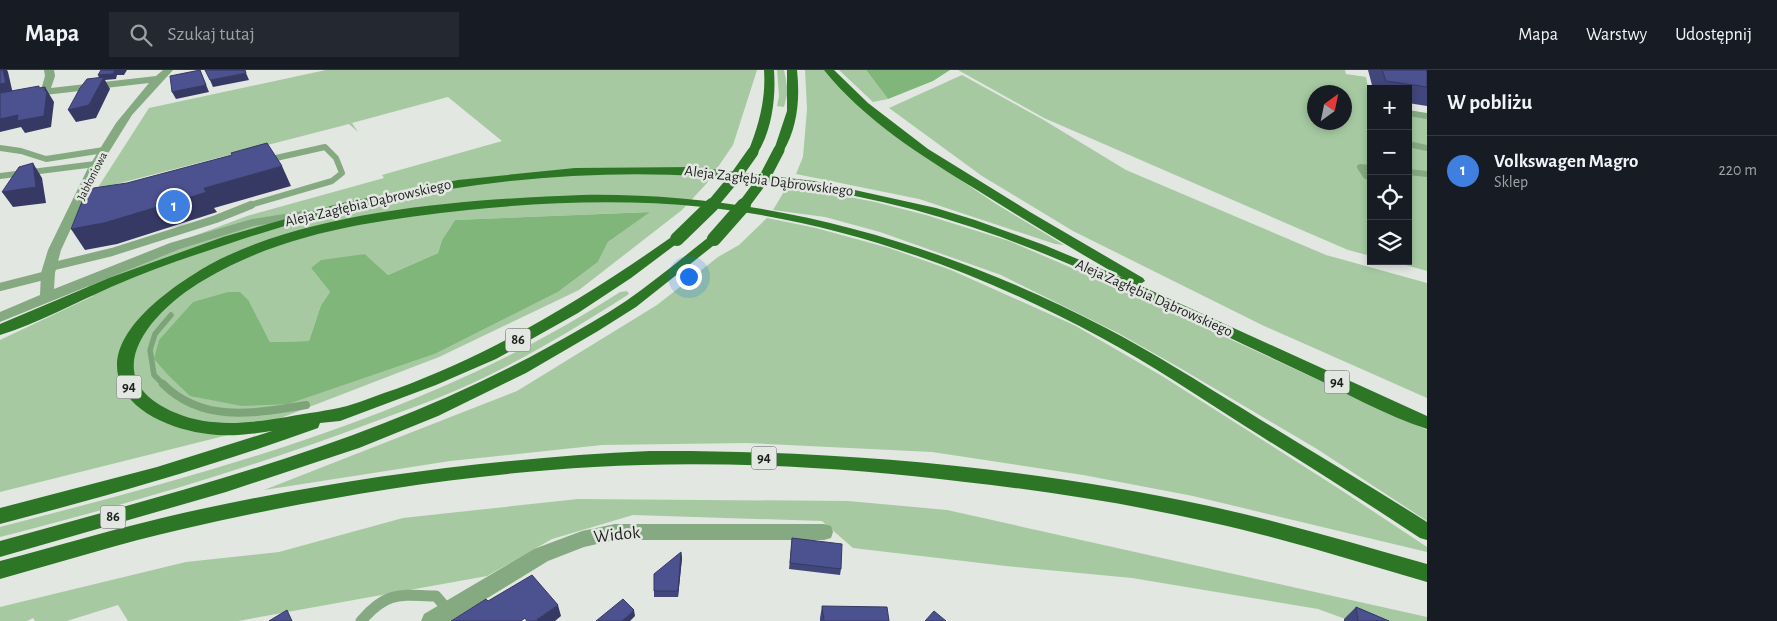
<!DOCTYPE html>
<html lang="pl">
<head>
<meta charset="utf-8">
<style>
  :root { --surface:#171b24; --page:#242831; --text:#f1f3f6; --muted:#9ea1a6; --line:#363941; --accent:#1a73e8 }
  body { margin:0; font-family:"Alegreya Sans",sans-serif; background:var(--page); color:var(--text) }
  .controls { position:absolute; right:15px; top:15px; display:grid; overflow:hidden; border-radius:0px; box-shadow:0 2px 8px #0003 }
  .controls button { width:45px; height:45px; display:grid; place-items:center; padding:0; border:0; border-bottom:1px solid var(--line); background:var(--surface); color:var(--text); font:25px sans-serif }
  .compass { position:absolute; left:1307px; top:15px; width:45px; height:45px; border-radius:50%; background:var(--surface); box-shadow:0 2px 8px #0003; rotate:33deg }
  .you { position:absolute; left:688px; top:206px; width:18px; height:18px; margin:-12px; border:4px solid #fff; border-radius:50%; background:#1a73e8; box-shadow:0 0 0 8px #1a73e833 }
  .badge { display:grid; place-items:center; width:32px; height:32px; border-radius:50%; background:var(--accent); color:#fff; font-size:16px; font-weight:700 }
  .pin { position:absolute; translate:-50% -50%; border:2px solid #fff; box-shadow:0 1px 5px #0006 }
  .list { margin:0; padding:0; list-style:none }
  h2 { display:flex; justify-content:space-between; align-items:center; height:65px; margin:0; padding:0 20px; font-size:21px }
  h2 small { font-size:16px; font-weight:400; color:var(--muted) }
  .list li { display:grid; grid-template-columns:32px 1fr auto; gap:15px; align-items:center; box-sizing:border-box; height:70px; padding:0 20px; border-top:1px solid var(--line) }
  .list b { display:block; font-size:19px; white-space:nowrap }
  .list p { margin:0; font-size:16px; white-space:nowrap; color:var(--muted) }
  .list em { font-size:16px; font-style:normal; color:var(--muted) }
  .icon { flex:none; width:28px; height:28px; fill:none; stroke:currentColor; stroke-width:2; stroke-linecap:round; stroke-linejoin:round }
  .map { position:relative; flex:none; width:1427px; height:551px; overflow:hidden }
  header { display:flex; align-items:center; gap:30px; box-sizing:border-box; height:70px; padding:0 25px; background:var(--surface); border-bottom:1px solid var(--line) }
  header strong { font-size:24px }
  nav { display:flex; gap:28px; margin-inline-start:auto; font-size:18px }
  .search { width:350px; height:45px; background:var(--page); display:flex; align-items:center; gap:12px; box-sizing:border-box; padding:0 18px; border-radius:0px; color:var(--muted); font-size:19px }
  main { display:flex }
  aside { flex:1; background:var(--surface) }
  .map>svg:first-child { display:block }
</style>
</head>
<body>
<header>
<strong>Mapa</strong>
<div class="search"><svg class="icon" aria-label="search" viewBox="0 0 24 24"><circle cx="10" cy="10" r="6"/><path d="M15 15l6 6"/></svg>Szukaj tutaj</div>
<nav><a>Mapa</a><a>Warstwy</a><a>Udostępnij</a></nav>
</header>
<main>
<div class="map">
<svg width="1427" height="551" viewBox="0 0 1427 551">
  <rect width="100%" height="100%" fill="#e2e7e1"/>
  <!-- green -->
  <path fill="#a6c9a2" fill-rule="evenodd" d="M326,0h431l-24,75 -26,38 -25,27 -103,80 -140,67 -187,72 -252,63v-152l93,-44 -10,-18 164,-62 137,-38 -2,-3 120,-34 -54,-44 -96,26 6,9 -9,-8 -252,65 52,-81zM649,142l-41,30 -10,20 -40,30 -121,61 -278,-13 90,-39 21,41 39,-1 12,-36 9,-13 -19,-24 54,-14 23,21 50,-22 4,-13 13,-20z
    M777,0h7l4,21 -4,16 -7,-1 2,-10z
    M805,0h20l106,90 62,42 71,43 -9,-1 -136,-45 -123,-25 7,-17 4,-48z
    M839,0h27l22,29 -15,3z
    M958,0h387l1,4 20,3 5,28v151l-23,-6 -304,-132zM1314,22h30v30h-30z
    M962,5l80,44 84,51 200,85 101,28v115l-165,-73 -189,-94 -91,-55 -93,-68z
    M1408,41l19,4v156l-36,-10h17z
    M788,115l87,17 51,13 83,26 114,49 304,140v91l-110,-72 -137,-81 -62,-35 -117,-58 -121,-43 -55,-15 -52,-7z
    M767,148l49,10 73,20 62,22 123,55 88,51 179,114 86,57v5l-234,-56 -110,-21 -151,-23 -186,-9 -144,2 -152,16 -186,29 253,-99 140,-86 61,-48 21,-12z
    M627,221l2,3 -3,2c-55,35 -110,68 -169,94 -25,11 -52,20 -78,30 -124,47 -250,84 -379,117v-10c216,-56 430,-112 620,-235z
    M578,429l270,2 99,9 480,107v4h-76l-33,-12 -186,-31 -126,-12 -153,-18 -31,-27 -189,-6 -81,24 -65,37 -249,45h-110l-10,-16 -51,16h-32l-2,-3 -6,3h-27v-14l186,-45 93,-10 124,-34z"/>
  <!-- forest -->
  <path fill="#81b67b" d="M866,0h84l-17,11 -45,18z
    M650,142l-42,30 -10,20 -40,30 -121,61 -149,51 -46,2 -52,-10 -22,-21 -14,-16 5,-19 34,-38 35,-10h12l9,9 21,41 39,-1 12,-36 9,-13 -19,-24 10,-8 44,-6 23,21 50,-22 4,-13 13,-20z"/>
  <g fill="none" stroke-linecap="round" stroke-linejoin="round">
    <!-- stream-far1 -->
    <path stroke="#7da378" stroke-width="5.5" d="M164,315l-10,-10 -4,-25 5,-16 16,-19"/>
    <!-- stream -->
    <path stroke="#7da378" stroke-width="8" d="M163,314c40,40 93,29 143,21"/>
    <!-- lane-far2 -->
    <path stroke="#85aa81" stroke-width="6" d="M1408,43l19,3
      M1408,74l19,4
      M0,78l21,3 25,8 58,-9
      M1408,102l19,2
      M0,106l95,-12
      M1366,106l-6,-9 11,1
      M247,136l85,-25 10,-8 -6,-15 -11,-11 -58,13"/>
    <!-- lane-far1 -->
    <path stroke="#85aa81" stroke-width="8" d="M50,197l62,-15 104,-33 35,-14
      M0,217l47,-12"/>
    <!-- lane -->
    <path stroke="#85aa81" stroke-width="11" d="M361,551c26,-30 38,-26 75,-25l12,14"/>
    <!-- street -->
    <path fill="#85aa81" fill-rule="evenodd" d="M44,0h10l1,6 -4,12 105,-12 7,-6h10l-41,45 -33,53 -38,82 -6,23 -1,16 116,-46 82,-24 57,-9 6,4 -6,4 -55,8 -74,23 -180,73v-10l40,-17 1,-22 7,-23 40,-82 28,-45 33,-40 -104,12 -45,9v-6l41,-8 4,-14z
      M615,454h209l7,2 2,6 -2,6 -7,2h-209l-31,7 -36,14 -98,60h-29l3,-7 110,-65 48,-18z"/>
    <!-- primary -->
    <path fill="#2d7626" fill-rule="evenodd" d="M764,0h10c2,28 -2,60 -17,84l-4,1 -5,-3c11,-27 18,-53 16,-82z
      M787,0h10c3,28 1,57 -14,82l-4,1 -5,-3 13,-39z
      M824,0h10l34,33 60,46 102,63 113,66 2,3 -6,4 288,131v13c-41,-13 -84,-38 -123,-56 -100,-47 -200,-98 -303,-136 -250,-91 -520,-78 -770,6 -40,13 -81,27 -120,44 -36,16 -73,36 -111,48v-11l109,-46 114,-41 115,-33 120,-24 117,-12 119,-1 120,14 122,27 39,12 69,25 79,33c-49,-28 -98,-58 -146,-88 -54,-33 -113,-70 -153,-120z
      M582,125c184,-3 361,48 524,133 48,25 93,54 139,82 61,38 122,74 182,112v18l-7,-2c-57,-38 -115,-74 -172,-110 -49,-31 -97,-64 -148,-91 -122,-66 -259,-116 -397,-130 -78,-8 -157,-5 -235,3 -91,10 -184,22 -264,70 -52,30 -113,98 -28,133 35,15 75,10 111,4 20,-4 41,-6 60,-11 17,-5 33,-12 49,-17 100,-37 189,-91 277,-153l4,-1 6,4 -52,39 -53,35 -82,46 -60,26 -96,36 -20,2 -2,5c-105,38 -211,68 -318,96v-16l157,-41 115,-36c-21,3 -43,6 -64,3 -33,-4 -82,-21 -90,-59 -10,-46 58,-91 91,-110 100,-55 260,-66 373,-70z
      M714,165l6,4 -2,3 -82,65 -38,24 -72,42 -88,43 -79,32 -133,44 -226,65v-16c190,-53 378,-99 552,-196 25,-14 50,-28 74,-44 29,-20 56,-43 84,-65z
      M650,381c187,-1 376,16 559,55 73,16 146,38 218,58v18c-72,-21 -144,-44 -218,-60 -80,-18 -162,-31 -244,-40 -123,-15 -248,-22 -371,-15 -138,8 -277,31 -411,62 -62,14 -122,33 -183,50v-18c61,-16 121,-34 183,-48 153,-34 310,-55 467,-62z"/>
    <!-- primary-bridge-far1 -->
    <path stroke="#2d7626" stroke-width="11" d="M711,136l25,-30 17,-24
      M743,136l23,-31 13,-25"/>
    <!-- primary-bridge -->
    <path stroke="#2d7626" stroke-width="14" d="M677,169l35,-34
      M714,169l30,-34"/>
  </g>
  <!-- wall -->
  <path fill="#41467b" d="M1368,0h59v36l-19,-3v-14h-35z
    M792,468l49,31 -1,6 -51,-6z
    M681,482l1,6 -4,39h-24v-6z
    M822,536l67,15h-69v-3z
    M1356,537l33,14h-45v-2z"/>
  <!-- shaded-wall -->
  <path fill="#353964" d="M3,0h4l1,2 5,22 -13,2v-12z
    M115,0h12l-3,5h-7l-1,4 -11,1 5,9 -14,29 -20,4 -8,-12 32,-30 -2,-5z
    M200,0l9,22 -33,7 -4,-7z
    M246,3l3,7 -36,7 -3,-7z
    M45,17l9,15 -3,25 -26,6 -4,-6 -21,5v-13l45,-28z
    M33,93l9,15 4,25 -33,4 -11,-15z
    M282,96l9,20 -77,22 3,4 -3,1 -97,31 -32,6 -14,-21 133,-41z
    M681,482l1,6 -4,39v-6z
    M558,535l3,11 -6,5h-20z
    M634,540l1,6 -5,5h-8z"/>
  <!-- building -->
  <path fill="#4c518f" stroke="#353964" d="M0,0h3l3,13 -6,1z
    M101,0h17h-3l-2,4 -15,1z
    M200,0l6,15 -34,7 -2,-16z
    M205,0h40l1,3 -36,7z
    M1382,0h45v17l-41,-6z
    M104,7l-15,28 -21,5 12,-22 7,-9z
    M39,16v2l6,-1v4h2l-3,25 -27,5 1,-6 -18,4v-26z
    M267,73l15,23 -78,22 2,4 -2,1 -100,30 -33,6 16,-40 40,-6 105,-28 -1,-2z
    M33,93l3,24 -34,5 17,-25z
    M792,468l50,6 -1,25 -51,-6z
    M681,482l-3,39h-24v-17z
    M532,505l26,30 -23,16h-8l-2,-3 -4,3h-70l35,-22 2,2z
    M623,529l11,11 -12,11h-26z
    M822,536l65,1 2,14h-65z
    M1356,537l33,14h-31z
    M287,540l5,11h-23z
    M934,541l12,10h-21z"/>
  <g text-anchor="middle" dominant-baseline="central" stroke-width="5" stroke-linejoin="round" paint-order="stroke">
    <!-- far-street labels -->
    <g font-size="12" fill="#1d1f1d" stroke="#e2e7e1">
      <text transform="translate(92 106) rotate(-63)">Jabłoniowa</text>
    </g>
    <!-- shield labels -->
    <g fill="#e2e7e1" stroke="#585b58" stroke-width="1">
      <rect x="505.5" y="258.5" width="25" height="23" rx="4"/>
      <rect x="1324.5" y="300.5" width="25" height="23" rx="4"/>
      <rect x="116.5" y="305.5" width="25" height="23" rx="4"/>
      <rect x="751.5" y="376.5" width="25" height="23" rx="4"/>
      <rect x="100.5" y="435.5" width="25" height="23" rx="4"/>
    </g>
    <g font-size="14" font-weight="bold" fill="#1d1f1d">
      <text x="518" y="270">86</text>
      <text x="1337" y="312">94</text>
      <text x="129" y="317">94</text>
      <text x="764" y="388">94</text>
      <text x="113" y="447">86</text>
    </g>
    <!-- street labels -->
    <g font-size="15" fill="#1d1f1d" stroke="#e2e7e1">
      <text transform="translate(769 111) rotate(7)">Aleja Zagłębia Dąbrowskiego</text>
      <text transform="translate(368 133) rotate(-13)">Aleja Zagłębia Dąbrowskiego</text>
      <text transform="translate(1154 228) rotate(24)">Aleja Zagłębia Dąbrowskiego</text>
    </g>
    <!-- near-street labels -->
    <g font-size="18" fill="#1d1f1d" stroke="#e2e7e1">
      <text transform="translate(617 465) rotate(-6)">Widok</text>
    </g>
  </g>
</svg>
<div class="controls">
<button>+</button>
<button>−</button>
<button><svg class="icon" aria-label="locate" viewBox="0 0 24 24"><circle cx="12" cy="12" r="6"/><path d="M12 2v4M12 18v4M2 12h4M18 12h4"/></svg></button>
<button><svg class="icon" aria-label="layers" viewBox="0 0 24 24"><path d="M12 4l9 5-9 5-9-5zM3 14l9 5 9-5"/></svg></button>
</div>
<svg class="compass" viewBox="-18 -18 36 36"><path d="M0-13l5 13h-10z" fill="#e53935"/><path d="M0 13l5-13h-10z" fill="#9ea1a6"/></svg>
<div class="you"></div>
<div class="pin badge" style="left:174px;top:136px;background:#3f7fe0">1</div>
</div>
<aside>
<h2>W pobliżu<small></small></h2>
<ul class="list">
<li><span class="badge" style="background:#3f7fe0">1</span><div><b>Volkswagen Magro</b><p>Sklep</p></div><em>220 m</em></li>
</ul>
</aside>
</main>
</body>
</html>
